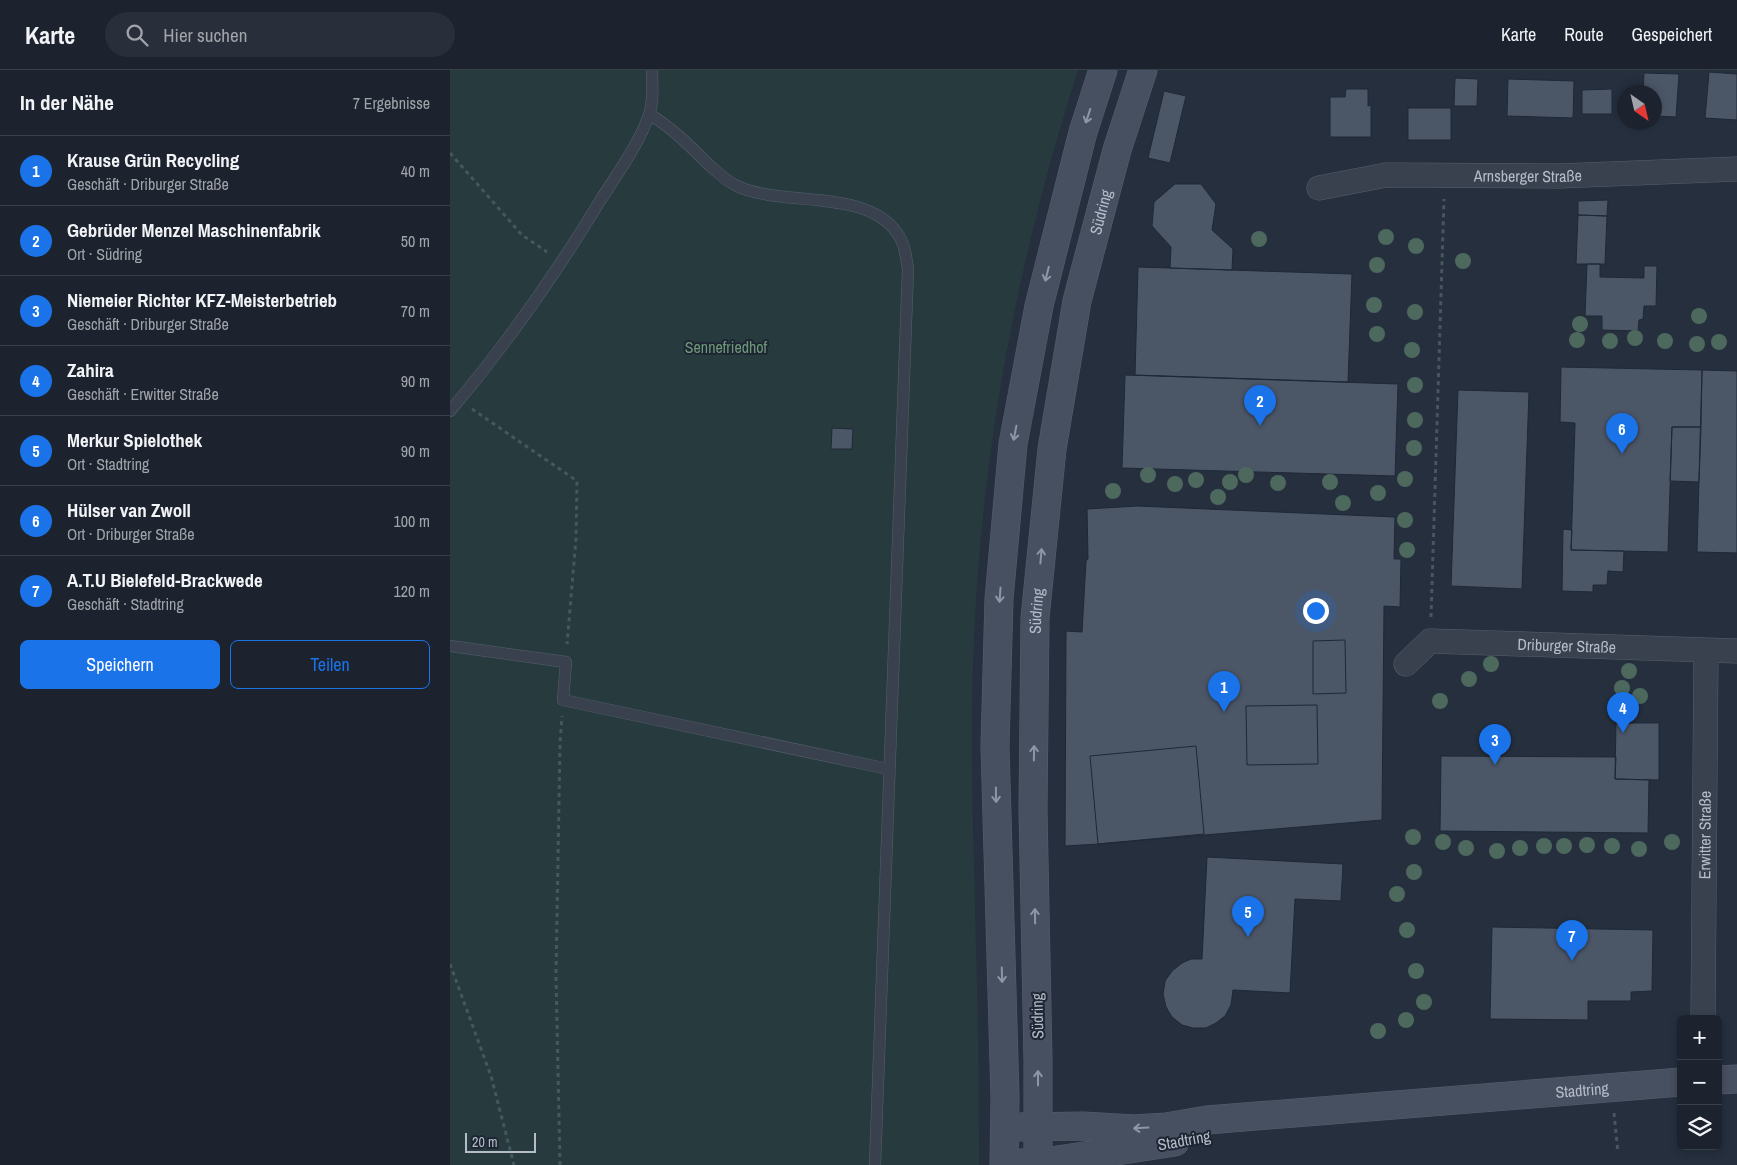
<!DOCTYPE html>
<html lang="de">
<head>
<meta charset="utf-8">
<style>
  :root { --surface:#1c232e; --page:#292f3a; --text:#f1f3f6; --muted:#a0a4aa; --line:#3a404a; --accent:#1a73e8 }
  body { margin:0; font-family:"Archivo Narrow",sans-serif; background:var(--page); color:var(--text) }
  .controls { position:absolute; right:15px; bottom:15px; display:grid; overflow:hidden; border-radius:8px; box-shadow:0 2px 8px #0003 }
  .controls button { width:45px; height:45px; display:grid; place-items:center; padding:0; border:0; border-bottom:1px solid var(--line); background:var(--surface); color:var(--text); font:25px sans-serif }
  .compass { position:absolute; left:1167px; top:15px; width:45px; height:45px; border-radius:50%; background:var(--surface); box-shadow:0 2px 8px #0003; rotate:146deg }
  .scale { position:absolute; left:15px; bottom:12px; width:71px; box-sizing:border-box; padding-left:5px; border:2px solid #b5bcc9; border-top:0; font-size:14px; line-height:18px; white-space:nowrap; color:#b5bcc9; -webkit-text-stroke:4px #1e2633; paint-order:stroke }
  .you { position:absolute; left:865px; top:540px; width:18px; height:18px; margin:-12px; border:4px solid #fff; border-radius:50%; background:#1a73e8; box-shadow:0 0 0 8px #1a73e833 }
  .badge { display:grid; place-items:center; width:32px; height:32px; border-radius:50%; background:var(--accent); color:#fff; font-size:16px; font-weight:700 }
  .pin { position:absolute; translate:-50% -41px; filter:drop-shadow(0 1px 2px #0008) }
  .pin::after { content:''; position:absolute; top:26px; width:18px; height:15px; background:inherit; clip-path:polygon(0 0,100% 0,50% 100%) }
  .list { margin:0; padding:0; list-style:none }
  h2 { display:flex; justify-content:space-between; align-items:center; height:65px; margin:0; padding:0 20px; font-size:21px }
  h2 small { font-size:16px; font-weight:400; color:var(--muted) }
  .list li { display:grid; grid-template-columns:32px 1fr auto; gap:15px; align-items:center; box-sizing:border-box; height:70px; padding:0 20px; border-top:1px solid var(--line) }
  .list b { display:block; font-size:19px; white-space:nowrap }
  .list p { margin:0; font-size:16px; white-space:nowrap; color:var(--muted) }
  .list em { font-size:16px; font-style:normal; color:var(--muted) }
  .actions { display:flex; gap:10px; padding:15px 20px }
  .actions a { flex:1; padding:11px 0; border:1px solid var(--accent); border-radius:8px; text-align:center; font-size:18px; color:var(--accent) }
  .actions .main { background:var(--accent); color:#fff }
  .icon { flex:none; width:28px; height:28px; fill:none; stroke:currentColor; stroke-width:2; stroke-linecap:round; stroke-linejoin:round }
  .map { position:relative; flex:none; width:1287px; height:1095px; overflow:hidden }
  header { display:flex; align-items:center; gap:30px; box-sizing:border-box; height:70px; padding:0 25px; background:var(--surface); border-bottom:1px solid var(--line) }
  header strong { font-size:24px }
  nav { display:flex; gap:28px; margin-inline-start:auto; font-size:18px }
  .search { width:350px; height:45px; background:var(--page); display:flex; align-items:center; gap:12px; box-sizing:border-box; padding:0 18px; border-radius:28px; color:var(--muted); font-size:19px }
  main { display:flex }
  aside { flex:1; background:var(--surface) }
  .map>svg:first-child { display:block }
</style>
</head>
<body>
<header>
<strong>Karte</strong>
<div class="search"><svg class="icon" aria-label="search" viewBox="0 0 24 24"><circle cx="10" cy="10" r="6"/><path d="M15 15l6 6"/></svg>Hier suchen</div>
<nav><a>Karte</a><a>Route</a><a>Gespeichert</a></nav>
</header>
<main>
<aside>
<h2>In der Nähe<small>7 Ergebnisse</small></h2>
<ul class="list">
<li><span class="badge">1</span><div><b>Krause Grün Recycling</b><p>Geschäft · Driburger Straße</p></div><em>40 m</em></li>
<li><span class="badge">2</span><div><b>Gebrüder Menzel Maschinenfabrik</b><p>Ort · Südring</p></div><em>50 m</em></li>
<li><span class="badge">3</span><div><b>Niemeier Richter KFZ-Meisterbetrieb</b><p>Geschäft · Driburger Straße</p></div><em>70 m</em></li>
<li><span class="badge">4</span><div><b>Zahira</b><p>Geschäft · Erwitter Straße</p></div><em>90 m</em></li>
<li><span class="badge">5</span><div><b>Merkur Spielothek</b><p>Ort · Stadtring</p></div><em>90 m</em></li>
<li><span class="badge">6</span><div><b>Hülser van Zwoll</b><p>Ort · Driburger Straße</p></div><em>100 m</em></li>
<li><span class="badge">7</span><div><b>A.T.U Bielefeld-Brackwede</b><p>Geschäft · Stadtring</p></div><em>120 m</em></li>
</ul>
<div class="actions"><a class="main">Speichern</a><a>Teilen</a></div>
</aside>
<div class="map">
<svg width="1287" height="1095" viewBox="0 0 1287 1095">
  <rect width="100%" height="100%" fill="#252f3e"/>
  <!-- green -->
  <path fill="#273b3f" d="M0,0h628c-62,193 -99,392 -105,595 -3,94 1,189 3,283 2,72 3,145 3,217h-529z"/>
  <!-- building -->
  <path fill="#4b5667" stroke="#202835" d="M1259,2l28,2v46l-32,-2z
    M1194,3l35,1 -3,43 -22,-1v-24h-11z
    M1005,8l23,1 -1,27h-23z
    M1058,9l66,2 -1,37 -66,-2z
    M896,19h22v17l3,-1v32h-41v-40h15z
    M1162,19v25h-30v-24z
    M714,21l22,5 -16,67 -22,-5z
    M958,38h43v32h-43z
    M725,114h26l15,20 -4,26 21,19 -1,21 -62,-2 1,-21 -19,-21 2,-24z
    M1158,130l-1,16 -29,-1v-14z
    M1128,145l29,1 -2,48h-29z
    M1137,194h13v13l44,1v-12h13l-1,40h-12l-1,13 -4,1 -1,11 -36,-1v-14h-17z
    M688,197l214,7 -4,108 -213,-7z
    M1111,297l141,3 -1,57h-29l-4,125 -97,-2 4,-127 -15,-1z
    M1252,300l35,1v182l-40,-1z
    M675,305l273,9 -3,92 -273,-8z
    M1008,320l71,2 -7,197 -71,-3z
    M1222,357h29l-2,55 -29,-1z
    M382,358l21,1 -1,20h-21z
    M687,436l258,11 -1,42h7l-1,48 -16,-1 -2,214 -284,24 -33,2 1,-215 16,1 4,-71 2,-2 -1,-50z
    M1113,459l9,1 -1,20 53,1 -1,21 -15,-1 -1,14h-14v7l-31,-1z
    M895,570l1,53 -33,1v-53z
    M867,635l1,59 -71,1 -1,-59z
    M1166,653h43v57l-44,-1z
    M746,676l8,88 -106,10 -8,-88z
    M991,686l175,1 -1,22 34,1 -1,53 -208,-2z
    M757,787l136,7 -2,37 -46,-2 -5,94 -57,-3 -2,15 -6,11 -9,7 -10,5h-13l-11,-3 -10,-8 -6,-10 -3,-13 2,-13 7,-10 10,-8 9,-4h11z
    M1042,857l161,3 -1,61 -21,1v9h-43v19l-98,-1z"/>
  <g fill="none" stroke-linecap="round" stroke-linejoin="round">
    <!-- lane casing -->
    <g stroke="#575f6c" stroke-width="12">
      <path id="lane" d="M199,44c22,13 40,31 58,49 9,8 19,18 30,23 44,21 130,2 160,47 8,10 9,24 11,36l-33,896
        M0,341c56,-66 105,-136 150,-210 17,-27 38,-55 49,-86 5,-14 3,-30 3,-45
        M0,576l116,16 -3,38 325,69"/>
    </g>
    <!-- street casing -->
    <g stroke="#575f6c" stroke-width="25">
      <g id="street">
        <path id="s1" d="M869,118l67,-13 173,1 178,-7"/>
        <path id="s2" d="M956,594l24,-23 307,10"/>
        <path id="s3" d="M1253,949l3,-368"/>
      </g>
    </g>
    <!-- secondary casing -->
    <g stroke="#575f6c" stroke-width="29">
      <g id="secondary">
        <path d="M1268,1010l19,-1"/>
        <path id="s4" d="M569,1057l64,-1 51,3 32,-2 41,-7 474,-38"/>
        <path d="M570,1093h18l137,-21"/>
        <path d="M554,1095l1,-68 -10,-351 4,-147 14,-155 26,-138 44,-174 20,-62"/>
        <path id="s5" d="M588,1095v-105l-5,-250 2,-192 17,-169 25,-148 40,-151 26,-80"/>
      </g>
    </g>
    <!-- path -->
    <path stroke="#45585c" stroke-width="3" stroke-dasharray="4 4" stroke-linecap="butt" d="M0,83l72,82 25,17
      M22,339l105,72 -1,58 -9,105
      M981,547l13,-418
      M0,894l41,112 23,89
      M1164,1043l4,40
      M110,1095l-4,-190 4,-232 2,-27"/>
    <!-- lane -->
    <use href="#lane" stroke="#39414e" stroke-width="11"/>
    <!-- street -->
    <use href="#street" stroke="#39414e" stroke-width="24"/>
    <!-- secondary -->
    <use href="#secondary" stroke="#475061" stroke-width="28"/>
  </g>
  <!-- trees -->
  <g fill="#4d695e">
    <circle cx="936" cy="167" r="8"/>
    <circle cx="809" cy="169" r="8"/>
    <circle cx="966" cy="176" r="8"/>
    <circle cx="1013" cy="191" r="8"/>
    <circle cx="927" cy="195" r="8"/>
    <circle cx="924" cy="235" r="8"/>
    <circle cx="965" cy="242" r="8"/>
    <circle cx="1249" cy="246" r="8"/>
    <circle cx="1130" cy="254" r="8"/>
    <circle cx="927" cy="264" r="8"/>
    <circle cx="1185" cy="268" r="8"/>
    <circle cx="1127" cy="270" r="8"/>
    <circle cx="1160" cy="271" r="8"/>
    <circle cx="1215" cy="271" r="8"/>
    <circle cx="1269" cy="272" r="8"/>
    <circle cx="1247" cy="274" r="8"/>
    <circle cx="962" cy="280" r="8"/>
    <circle cx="965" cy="315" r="8"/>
    <circle cx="965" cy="350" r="8"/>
    <circle cx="964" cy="378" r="8"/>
    <circle cx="698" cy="405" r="8"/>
    <circle cx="796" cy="405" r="8"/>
    <circle cx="955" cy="409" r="8"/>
    <circle cx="746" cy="410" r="8"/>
    <circle cx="780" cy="412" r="8"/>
    <circle cx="880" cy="412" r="8"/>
    <circle cx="828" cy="413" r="8"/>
    <circle cx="725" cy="414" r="8"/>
    <circle cx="663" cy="421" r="8"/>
    <circle cx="928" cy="423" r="8"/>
    <circle cx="768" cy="427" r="8"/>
    <circle cx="893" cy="433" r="8"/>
    <circle cx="955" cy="450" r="8"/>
    <circle cx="957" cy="480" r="8"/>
    <circle cx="1041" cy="594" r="8"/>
    <circle cx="1179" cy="601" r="8"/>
    <circle cx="1019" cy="609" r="8"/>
    <circle cx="1172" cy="618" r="8"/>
    <circle cx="1190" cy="626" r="8"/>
    <circle cx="990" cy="631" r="8"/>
    <circle cx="963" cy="767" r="8"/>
    <circle cx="993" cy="772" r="8"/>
    <circle cx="1222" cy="772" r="8"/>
    <circle cx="1137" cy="775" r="8"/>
    <circle cx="1094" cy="776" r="8"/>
    <circle cx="1114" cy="776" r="8"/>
    <circle cx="1162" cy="776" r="8"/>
    <circle cx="1016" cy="778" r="8"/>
    <circle cx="1070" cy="778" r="8"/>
    <circle cx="1189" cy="779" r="8"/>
    <circle cx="1047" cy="781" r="8"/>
    <circle cx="964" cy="802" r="8"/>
    <circle cx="947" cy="824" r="8"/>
    <circle cx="957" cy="860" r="8"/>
    <circle cx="966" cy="901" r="8"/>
    <circle cx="974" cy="932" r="8"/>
    <circle cx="956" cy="950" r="8"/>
    <circle cx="928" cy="961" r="8"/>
  </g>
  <!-- one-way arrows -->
  <defs><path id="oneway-shaft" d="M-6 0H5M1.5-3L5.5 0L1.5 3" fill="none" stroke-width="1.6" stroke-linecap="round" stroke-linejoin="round" transform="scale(1.25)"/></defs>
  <g stroke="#8e96a5">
    <use href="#oneway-shaft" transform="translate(638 46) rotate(108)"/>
    <use href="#oneway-shaft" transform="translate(597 204) rotate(104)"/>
    <use href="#oneway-shaft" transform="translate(565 363) rotate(101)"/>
    <use href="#oneway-shaft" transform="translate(591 486) rotate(-85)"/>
    <use href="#oneway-shaft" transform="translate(550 525) rotate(94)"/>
    <use href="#oneway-shaft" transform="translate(584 683) rotate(-89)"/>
    <use href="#oneway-shaft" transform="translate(546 725) rotate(89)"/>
    <use href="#oneway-shaft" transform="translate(585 846) rotate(-91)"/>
    <use href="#oneway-shaft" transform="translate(552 905) rotate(88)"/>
    <use href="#oneway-shaft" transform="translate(588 1008) rotate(-90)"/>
    <use href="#oneway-shaft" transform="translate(691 1058) rotate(177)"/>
  </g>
  <g text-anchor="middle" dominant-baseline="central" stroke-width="4" stroke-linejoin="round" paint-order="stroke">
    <!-- street labels -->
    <g font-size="16" fill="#b5bcc9" stroke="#1e2633">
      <text stroke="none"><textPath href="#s1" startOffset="210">Arnsberger Straße</textPath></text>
      <text stroke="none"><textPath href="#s5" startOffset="959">Südring</textPath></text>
      <text stroke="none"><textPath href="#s5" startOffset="554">Südring</textPath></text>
      <text stroke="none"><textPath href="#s2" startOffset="170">Driburger Straße</textPath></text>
      <text stroke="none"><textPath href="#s3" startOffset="184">Erwitter Straße</textPath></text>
      <text transform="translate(587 946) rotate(-91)">Südring</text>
      <text stroke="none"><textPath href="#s4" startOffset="565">Stadtring</textPath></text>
      <text transform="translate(734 1070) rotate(-10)">Stadtring</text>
    </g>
    <!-- park labels -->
    <g font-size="16" fill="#6d9979" stroke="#1e2633">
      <text x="276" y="277">Sennefriedhof</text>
    </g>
  </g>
</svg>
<div class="controls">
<button>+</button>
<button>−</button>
<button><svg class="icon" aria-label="layers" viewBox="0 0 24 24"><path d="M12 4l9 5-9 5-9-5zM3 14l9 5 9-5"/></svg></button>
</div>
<svg class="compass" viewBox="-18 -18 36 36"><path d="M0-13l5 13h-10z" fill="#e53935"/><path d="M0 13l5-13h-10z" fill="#a0a4aa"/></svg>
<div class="scale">20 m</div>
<div class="you"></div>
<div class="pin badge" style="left:774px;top:642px">1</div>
<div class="pin badge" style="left:810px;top:356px">2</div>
<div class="pin badge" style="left:1045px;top:695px">3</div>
<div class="pin badge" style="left:1173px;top:663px">4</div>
<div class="pin badge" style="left:798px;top:867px">5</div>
<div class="pin badge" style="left:1172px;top:384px">6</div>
<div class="pin badge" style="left:1122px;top:891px">7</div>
</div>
</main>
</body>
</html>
